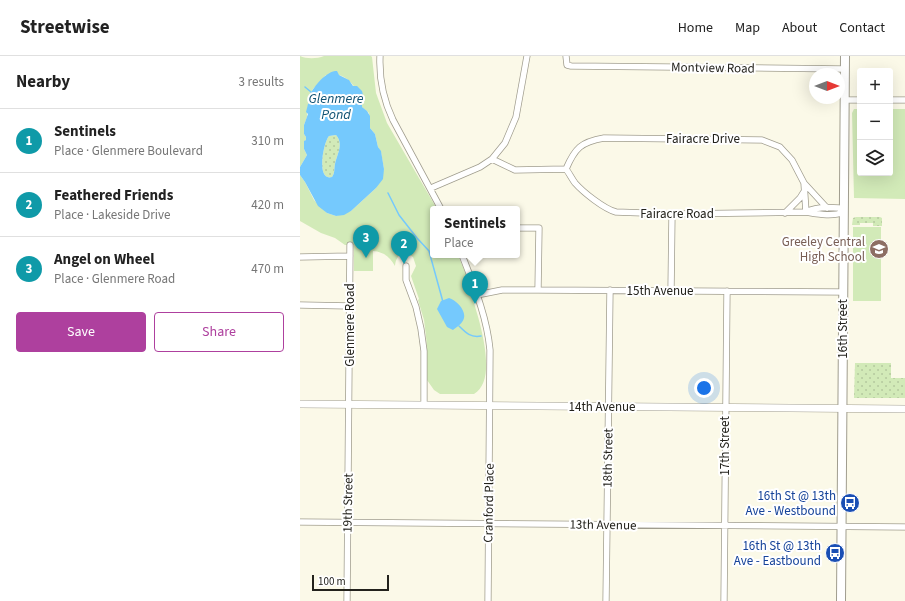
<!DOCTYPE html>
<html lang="en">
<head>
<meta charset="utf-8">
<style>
  :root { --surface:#fff; --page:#f2f2f2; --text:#222; --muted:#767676; --line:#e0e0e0; --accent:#ae409e }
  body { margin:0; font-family:"Source Sans 3",sans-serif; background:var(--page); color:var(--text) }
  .controls { position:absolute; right:12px; top:12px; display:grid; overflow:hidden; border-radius:4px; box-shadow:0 4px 16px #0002 }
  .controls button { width:36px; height:36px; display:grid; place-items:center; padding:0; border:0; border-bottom:1px solid var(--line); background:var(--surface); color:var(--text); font:20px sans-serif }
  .compass { position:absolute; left:509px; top:12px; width:36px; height:36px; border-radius:50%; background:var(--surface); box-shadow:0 4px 16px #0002; rotate:90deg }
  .scale { position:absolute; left:12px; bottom:10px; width:77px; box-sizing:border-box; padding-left:4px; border:2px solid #23221c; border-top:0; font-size:11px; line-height:14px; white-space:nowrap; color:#23221c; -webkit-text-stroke:3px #fff; paint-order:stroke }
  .you { position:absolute; left:404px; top:332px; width:14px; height:14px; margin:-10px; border:3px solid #fff; border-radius:50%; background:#1a73e8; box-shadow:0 0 0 6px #1a73e833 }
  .badge { display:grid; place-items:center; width:26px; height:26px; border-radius:50%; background:var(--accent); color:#fff; font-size:13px; font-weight:700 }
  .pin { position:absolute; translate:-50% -33px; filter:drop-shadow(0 1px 2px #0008) }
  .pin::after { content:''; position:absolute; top:21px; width:14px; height:12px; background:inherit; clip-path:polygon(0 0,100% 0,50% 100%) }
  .popup { position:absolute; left:130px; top:150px; width:90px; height:52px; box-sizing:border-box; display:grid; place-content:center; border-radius:4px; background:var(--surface); filter:drop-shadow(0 1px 3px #0005); font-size:13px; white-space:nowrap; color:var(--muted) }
  .popup b { font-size:15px; color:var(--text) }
  .popup::after { content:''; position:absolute; left:50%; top:100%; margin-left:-8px; border:8px solid transparent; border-top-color:var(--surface) }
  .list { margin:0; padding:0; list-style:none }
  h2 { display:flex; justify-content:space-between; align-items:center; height:52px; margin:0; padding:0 16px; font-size:17px }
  h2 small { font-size:13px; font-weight:400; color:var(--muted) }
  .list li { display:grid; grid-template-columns:26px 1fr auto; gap:12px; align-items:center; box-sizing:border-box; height:64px; padding:0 16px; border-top:1px solid var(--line) }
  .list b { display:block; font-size:15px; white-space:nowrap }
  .list p { margin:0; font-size:13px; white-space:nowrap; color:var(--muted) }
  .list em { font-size:13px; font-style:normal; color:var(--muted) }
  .actions { display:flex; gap:8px; padding:12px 16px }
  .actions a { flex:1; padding:9px 0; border:1px solid var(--accent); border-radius:4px; text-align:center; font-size:14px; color:var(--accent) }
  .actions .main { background:var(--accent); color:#fff }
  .icon { flex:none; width:22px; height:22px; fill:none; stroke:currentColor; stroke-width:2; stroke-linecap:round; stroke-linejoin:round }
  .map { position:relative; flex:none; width:605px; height:545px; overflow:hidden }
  header { display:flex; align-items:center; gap:24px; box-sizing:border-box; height:56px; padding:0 20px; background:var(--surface); border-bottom:1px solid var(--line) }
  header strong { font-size:19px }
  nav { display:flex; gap:22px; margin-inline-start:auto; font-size:14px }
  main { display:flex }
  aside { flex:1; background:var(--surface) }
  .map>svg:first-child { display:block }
</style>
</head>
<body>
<header>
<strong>Streetwise</strong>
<nav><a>Home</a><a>Map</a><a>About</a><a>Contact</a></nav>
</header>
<main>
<aside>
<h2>Nearby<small>3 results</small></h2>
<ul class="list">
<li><span class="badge" style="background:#0f9aa8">1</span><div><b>Sentinels</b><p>Place · Glenmere Boulevard</p></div><em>310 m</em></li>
<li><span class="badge" style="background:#0f9aa8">2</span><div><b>Feathered Friends</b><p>Place · Lakeside Drive</p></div><em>420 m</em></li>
<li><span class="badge" style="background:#0f9aa8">3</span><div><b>Angel on Wheel</b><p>Place · Glenmere Road</p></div><em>470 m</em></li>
</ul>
<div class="actions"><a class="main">Save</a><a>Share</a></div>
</aside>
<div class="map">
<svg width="605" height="545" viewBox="0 0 605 545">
  <defs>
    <pattern id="grass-dots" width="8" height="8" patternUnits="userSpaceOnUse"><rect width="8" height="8" fill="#d2eab8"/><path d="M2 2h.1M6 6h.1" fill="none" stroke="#b4c89e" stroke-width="1.8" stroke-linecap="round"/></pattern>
  </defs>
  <rect width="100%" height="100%" fill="#fbf9e8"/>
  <!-- grass -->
  <path fill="url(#grass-dots)" d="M36,79c8,9 1,19 -1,29 -1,5 0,9 -3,13 -16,5 -9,-34 -3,-41z
    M556,161h24l2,1v8h-9v-3h-13v2h-8l1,-7z
    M555,307h36v15h14v20h-51z"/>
  <!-- park -->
  <path fill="#d2eab8" d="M0,0c6,3 17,3 24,0h47l1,1 4,36 11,30 50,86h-4v46h25l9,22v4c7,23 35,97 7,113h-34l-6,-4 -7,-10v-31l-1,-13 -2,-16 -6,-20 1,-1 -8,-23 5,-10 -3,-9c-10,-8 -17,-2 -18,9 -5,-9 -11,-14 -22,-15v20h-19v-26h-9l-10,-7 -14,-5 -21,-12v-46l5,7 9,18 13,13 9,3 15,-5 25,-23 8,-19 -3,-17 -3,-5 -3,-13 -5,-6 -1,-15 -7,-6c0,-12 -11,-29 -23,-32 -4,-1 -9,0 -13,0l-13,14 -5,9 1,5 -2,6v8l-3,8v9l2,3v3l-2,2v7l3,6 -7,12z
    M554,53h6v64h30v-64h15v90l-51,-1 -2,-85z
    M553,171h28v74h-28z"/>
  <!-- water -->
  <path fill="#75c9fd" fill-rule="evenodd" d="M35,15h2l2,4 10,5 4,6h4l5,5 2,8 -2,3v5l5,4 3,5v12l5,6 3,13 3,4 3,18 -1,10 -7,9 -25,23 -7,4 -8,1 -9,-3 -9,-7 -13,-24 -5,-7v-8l7,-12 -3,-6v-8l2,-1v-3l-2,-3v-9l4,-11 -2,-2 2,-8 1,-1 -1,-5c5,-10 16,-25 27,-27zM36,79c8,9 1,19 -1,29 -1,5 0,9 -3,13 -16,5 -9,-34 -3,-41z
    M149,242c7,2 17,12 15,20 -1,5 -7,9 -11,12l-6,-3 -10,-18 4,-8z"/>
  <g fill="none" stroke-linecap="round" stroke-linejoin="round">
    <!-- stream -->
    <path stroke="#75c9fd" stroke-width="1.5" d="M5,31l6,5
      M88,137l11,22 18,23 12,13 14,51
      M159,270c7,7 12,12 22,10"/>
    <!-- minor casing -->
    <g stroke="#a09d8e" stroke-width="7">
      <path id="minor" d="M80,0c-1,23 3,43 13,64l48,89
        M266,0l1,9 4,1 273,3
        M544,44h16
        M590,44h15
        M192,103l13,-16 11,-26 11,-61
        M266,113c3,4 6,10 9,14 8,9 29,26 41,29l56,2 134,-2c12,2 26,5 38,0l-5,-4c-10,-1 -24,-1 -33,4
        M266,113c9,-21 15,-27 38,-31l158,2 18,7 12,13 12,23 2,29
        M504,127l23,25
        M131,132l49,-21 12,-8 23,11 51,-1
        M485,157l15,-15 5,-8
        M217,172h22l-1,62
        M162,199c12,31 25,62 28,95l-2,251
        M0,201l50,-1
        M106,210v14l10,27 5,22 3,22v54
        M371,235l1,-77
        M177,239l25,-5h36l305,2
        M0,249l50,1
        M0,466l605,5
        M47,545l3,-356
        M306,545l4,-311
        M424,545l3,-310"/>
    </g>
    <!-- tertiary casing -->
    <g stroke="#a09d8e" stroke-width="8">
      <path id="tertiary" d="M0,348l605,5"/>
    </g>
    <!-- secondary casing -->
    <g stroke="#a09d8e" stroke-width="10">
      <path id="secondary" d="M541,545l4,-545"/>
    </g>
    <!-- minor -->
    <use href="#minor" stroke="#fff" stroke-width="5.5"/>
    <!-- tertiary -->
    <use href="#tertiary" stroke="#fff" stroke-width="7"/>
    <!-- secondary -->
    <use href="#secondary" stroke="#fff" stroke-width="8"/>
  </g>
  <!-- icons -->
  <defs>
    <g id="school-disc" transform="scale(1)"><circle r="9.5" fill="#8d6e63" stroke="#fff"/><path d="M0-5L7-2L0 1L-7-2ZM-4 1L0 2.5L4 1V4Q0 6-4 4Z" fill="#fff"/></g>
    <g id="bus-disc" transform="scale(1)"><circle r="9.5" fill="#1a4fb4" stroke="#fff"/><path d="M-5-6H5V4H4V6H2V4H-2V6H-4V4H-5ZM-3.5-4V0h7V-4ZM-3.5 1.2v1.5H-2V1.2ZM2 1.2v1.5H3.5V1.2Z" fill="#fff"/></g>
  </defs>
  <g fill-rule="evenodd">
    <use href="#school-disc" x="579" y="193"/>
    <use href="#bus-disc" x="550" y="447"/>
    <use href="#bus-disc" x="535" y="497"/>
  </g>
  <g text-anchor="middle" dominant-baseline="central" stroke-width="4" stroke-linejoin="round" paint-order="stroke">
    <!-- street labels -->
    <g font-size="13" fill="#23221c" stroke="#fff">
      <text transform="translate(413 12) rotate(1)">Montview Road</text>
      <text x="403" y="83">Fairacre Drive</text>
      <text x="377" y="158">Fairacre Road</text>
      <text x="360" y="235">15th Avenue</text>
      <text transform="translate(50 269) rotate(-90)">Glenmere Road</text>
      <text transform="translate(543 273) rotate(-90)">16th Street</text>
      <text x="302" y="351">14th Avenue</text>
      <text transform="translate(425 390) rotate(-90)">17th Street</text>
      <text transform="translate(308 402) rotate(-89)">18th Street</text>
      <text transform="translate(48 447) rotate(-89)">19th Street</text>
      <text transform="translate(189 447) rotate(-89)">Cranford Place</text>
      <text transform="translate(303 469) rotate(1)">13th Avenue</text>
    </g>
    <!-- education labels -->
    <g font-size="13" fill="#785e54" stroke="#fff" text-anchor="end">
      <text x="565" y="186">Greeley Central<tspan x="565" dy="15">High School</tspan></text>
    </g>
    <!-- transit labels -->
    <g font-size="13" fill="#164399" stroke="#fff" text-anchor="end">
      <text x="536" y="440">16th St @ 13th<tspan x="536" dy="15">Ave - Westbound</tspan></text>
      <text x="521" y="490">16th St @ 13th<tspan x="521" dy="15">Ave - Eastbound</tspan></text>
    </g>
    <!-- water labels -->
    <g font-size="14" font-style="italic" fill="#105374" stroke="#fff">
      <text x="36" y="43">Glenmere<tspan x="36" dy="16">Pond</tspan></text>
    </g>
  </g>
</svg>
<div class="controls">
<button>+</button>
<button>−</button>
<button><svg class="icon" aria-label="layers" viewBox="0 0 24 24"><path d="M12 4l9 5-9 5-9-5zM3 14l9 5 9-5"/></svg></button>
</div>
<svg class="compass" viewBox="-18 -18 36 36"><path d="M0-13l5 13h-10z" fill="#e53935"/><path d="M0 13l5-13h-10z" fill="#767676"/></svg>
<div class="scale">100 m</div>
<div class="you"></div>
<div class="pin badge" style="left:175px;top:248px;background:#0f9aa8">1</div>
<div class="popup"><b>Sentinels</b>Place</div>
<div class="pin badge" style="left:104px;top:208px;background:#0f9aa8">2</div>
<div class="pin badge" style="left:66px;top:202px;background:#0f9aa8">3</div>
</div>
</main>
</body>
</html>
